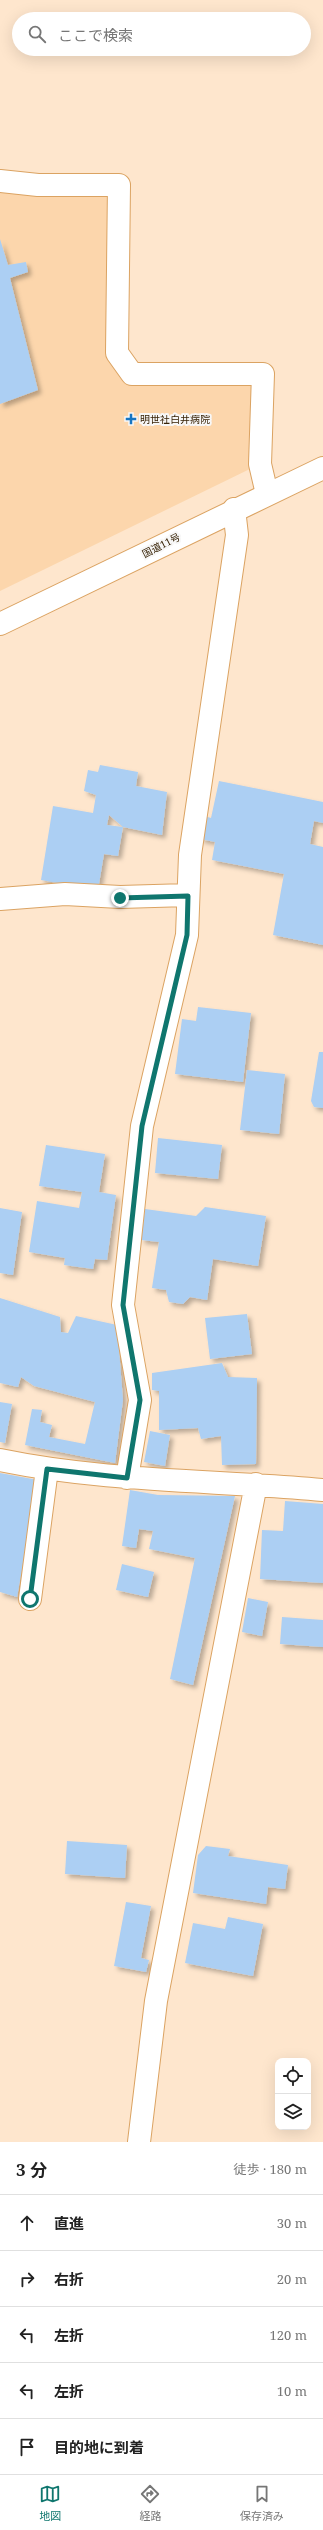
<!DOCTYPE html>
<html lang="ja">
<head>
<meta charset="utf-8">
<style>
  :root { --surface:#fff; --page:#f2f2f2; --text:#222; --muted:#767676; --line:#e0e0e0; --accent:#0f766e }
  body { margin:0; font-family:"Noto Serif","Noto Sans JP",serif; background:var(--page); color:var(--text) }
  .controls { position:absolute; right:12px; bottom:12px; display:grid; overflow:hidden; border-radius:8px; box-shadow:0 4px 16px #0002 }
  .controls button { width:36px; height:36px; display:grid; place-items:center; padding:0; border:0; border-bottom:1px solid var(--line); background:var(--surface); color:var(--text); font:20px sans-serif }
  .stop { position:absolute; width:12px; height:12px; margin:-9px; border:3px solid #0f766e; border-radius:50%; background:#fff }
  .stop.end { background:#0f766e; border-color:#fff; box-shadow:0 1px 4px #0008 }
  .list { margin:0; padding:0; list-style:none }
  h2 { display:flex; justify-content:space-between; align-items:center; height:52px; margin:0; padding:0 16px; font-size:17px }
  h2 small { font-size:13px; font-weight:400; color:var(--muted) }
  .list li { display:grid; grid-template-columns:26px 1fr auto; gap:12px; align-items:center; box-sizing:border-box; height:56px; padding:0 16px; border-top:1px solid var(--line) }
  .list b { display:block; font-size:15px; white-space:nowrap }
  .list em { font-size:13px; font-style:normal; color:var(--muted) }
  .icon { flex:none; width:22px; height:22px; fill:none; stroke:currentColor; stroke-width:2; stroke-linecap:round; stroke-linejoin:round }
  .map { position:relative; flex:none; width:323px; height:2142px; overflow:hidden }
  .search { position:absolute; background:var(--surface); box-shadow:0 4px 16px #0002; left:12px; right:12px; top:12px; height:44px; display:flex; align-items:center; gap:10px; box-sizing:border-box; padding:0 14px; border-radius:22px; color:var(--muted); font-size:15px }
  .sheet { height:332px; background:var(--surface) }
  nav { display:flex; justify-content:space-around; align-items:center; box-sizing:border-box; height:56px; border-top:1px solid var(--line); background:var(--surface); font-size:11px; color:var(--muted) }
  nav a { display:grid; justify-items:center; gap:2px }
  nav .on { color:var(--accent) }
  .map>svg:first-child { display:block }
</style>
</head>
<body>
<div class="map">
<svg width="323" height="2142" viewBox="0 0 323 2142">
  <defs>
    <filter id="shadow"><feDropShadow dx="3.5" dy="3.5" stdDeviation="2" flood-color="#0004"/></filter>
  </defs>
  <rect width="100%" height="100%" fill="#fee6cd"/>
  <!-- built -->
  <path fill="#fcd6ac" d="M0,181l119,4 -2,168 15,21h131l-3,90 -260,127z"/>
  <!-- building -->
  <path fill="#accff3" filter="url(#shadow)" d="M0,239l8,26 18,-3 2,10 -18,6 28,112 -38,14z
    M100,765l38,7 -2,14 31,6 -5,43 -39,-8 -14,-12 -2,10 16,2 -5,29 -14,-2 -6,36 -57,-10 12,-74 40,7 3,-18 -12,-4 4,-21 10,2z
    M219,781l104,21v21l-9,-2 -4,23 13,3v98l-50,-10 11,-61 -72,-14 3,-18 -15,-3 4,-23 7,2z
    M198,1007l53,6 -8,69 -68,-8 7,-55 14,2z
    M319,1052h4v56l-9,-1 -3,-6z
    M247,1070l38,4 -6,60 -39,-4z
    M158,1138l64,7 -4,34 -63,-6z
    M46,1145l59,9 -6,38 17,3 -9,65 -12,-1 -2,10 -29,-4 1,-7 -36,-6 8,-51 42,7 3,-16 -43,-6z
    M205,1207l61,9 -8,50 -45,-7 -6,41 -17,-3 -7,7 -14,-2 -3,-12 -14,-2 7,-46 -18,-2 4,-31 51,7z
    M0,1208l22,4 -9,63 -13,-2z
    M0,1298l60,19 1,15 7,1 8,-17 41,9 6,75 -8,63 -90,-18 7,-36 10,1 -2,12 12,3 -3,12 36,7 10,-42 -61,-16 -13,-9 -3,10 -18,-4z
    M247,1314l5,40 -42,5 -5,-41z
    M222,1363l6,14 29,1 -1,86 -34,1 -1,-29 -20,3 -3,-11 -39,2v-39l-7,-1v-17z
    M0,1402l12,2 -7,39 -5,-1z
    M150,1431l20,4 -5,31 -21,-4z
    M0,1473l38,7 -21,117 -17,-5z
    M130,1490l28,5 77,1 -42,189 -23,-6 25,-121 -46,-9 4,-18 -14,-2 -3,19 -14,-2z
    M285,1501l38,3v79l-63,-4 2,-49 21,1z
    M122,1564l32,8 -6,25 -32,-7z
    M248,1598l20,4 -6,34 -20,-4z
    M282,1617l41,3v27l-43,-3z
    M67,1841l60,4 -2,33 -60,-4z
    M206,1846l24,3 -2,7 60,9 -3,24 -17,-2 -2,17 -73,-11 5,-38z
    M126,1902l25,4 -10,52 8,2 -3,12 -32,-6z
    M228,1917l35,7 -10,52 -68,-13 8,-40 32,6z"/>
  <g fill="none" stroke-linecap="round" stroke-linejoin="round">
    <!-- minor casing -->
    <g stroke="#dba362" stroke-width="24">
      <path id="minor" d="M0,181l38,4h81l-2,168 15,21h131l-3,90 7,30
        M0,899l65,-5 55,3 68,-2
        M0,1460c106,22 215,20 323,30
        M127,1478l13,-78 -17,-95 19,-179 45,-191 3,-80 47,-320 -3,-26
        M30,1599l17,-130
        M139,2142l17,-141 100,-517"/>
    </g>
    <!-- trunk casing -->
    <g stroke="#dba362" stroke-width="24">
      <path id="trunk" d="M0,624l323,-156"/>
    </g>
    <!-- minor -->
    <use href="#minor" stroke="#fff" stroke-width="22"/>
    <!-- trunk -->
    <use href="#trunk" stroke="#fff" stroke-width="22"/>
  </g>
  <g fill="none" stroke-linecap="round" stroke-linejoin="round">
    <!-- route -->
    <path stroke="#0f766e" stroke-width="5" d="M30,1599l17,-130 80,9 13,-78 -17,-95 19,-179 45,-191 1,-39 -68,2"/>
  </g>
  <!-- markers -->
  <path fill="#1675c2" stroke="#f7f7f7" stroke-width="1.5" d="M129 413h4v4h4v4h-4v4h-4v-4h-4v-4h4z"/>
  <g text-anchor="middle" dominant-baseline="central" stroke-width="4" stroke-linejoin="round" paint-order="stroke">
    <!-- poi labels -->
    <g font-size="10" fill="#372205" stroke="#f7f7f7" text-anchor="start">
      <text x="140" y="419">明世社白井病院</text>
    </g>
    <!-- street labels -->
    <g font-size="10" fill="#372205" stroke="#f7f7f7">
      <text transform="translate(161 545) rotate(-27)">国道11号</text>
    </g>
  </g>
</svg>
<div class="controls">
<button><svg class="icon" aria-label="locate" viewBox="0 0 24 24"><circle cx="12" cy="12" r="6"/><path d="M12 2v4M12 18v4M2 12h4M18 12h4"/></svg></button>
<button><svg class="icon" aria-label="layers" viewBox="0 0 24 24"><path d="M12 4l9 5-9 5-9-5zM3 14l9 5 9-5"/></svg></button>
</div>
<div class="stop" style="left:30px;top:1599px"></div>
<div class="stop end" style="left:120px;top:898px"></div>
<div class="search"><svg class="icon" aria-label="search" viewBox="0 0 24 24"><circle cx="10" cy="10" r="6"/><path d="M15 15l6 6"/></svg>ここで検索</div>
</div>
<section class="sheet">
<h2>3 分<small>徒歩 · 180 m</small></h2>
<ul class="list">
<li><svg class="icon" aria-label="ahead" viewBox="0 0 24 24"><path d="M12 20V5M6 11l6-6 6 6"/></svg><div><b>直進</b></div><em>30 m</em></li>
<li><svg class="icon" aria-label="right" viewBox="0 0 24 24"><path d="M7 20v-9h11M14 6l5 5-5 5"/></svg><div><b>右折</b></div><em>20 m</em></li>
<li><svg class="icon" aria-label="left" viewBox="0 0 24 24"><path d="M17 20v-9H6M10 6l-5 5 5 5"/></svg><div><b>左折</b></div><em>120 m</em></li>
<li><svg class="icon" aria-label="left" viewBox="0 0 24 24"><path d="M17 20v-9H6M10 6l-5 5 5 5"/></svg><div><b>左折</b></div><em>10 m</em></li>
<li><svg class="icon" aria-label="arrive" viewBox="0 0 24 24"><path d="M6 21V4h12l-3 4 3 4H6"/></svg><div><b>目的地に到着</b></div></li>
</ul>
</section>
<nav>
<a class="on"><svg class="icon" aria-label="map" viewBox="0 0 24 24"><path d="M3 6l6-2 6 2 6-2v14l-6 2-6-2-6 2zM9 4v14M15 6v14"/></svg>地図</a>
<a><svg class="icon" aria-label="directions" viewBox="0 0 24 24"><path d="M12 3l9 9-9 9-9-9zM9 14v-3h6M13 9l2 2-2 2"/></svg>経路</a>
<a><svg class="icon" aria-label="saved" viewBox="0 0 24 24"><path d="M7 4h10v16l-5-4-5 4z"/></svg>保存済み</a>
</nav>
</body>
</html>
